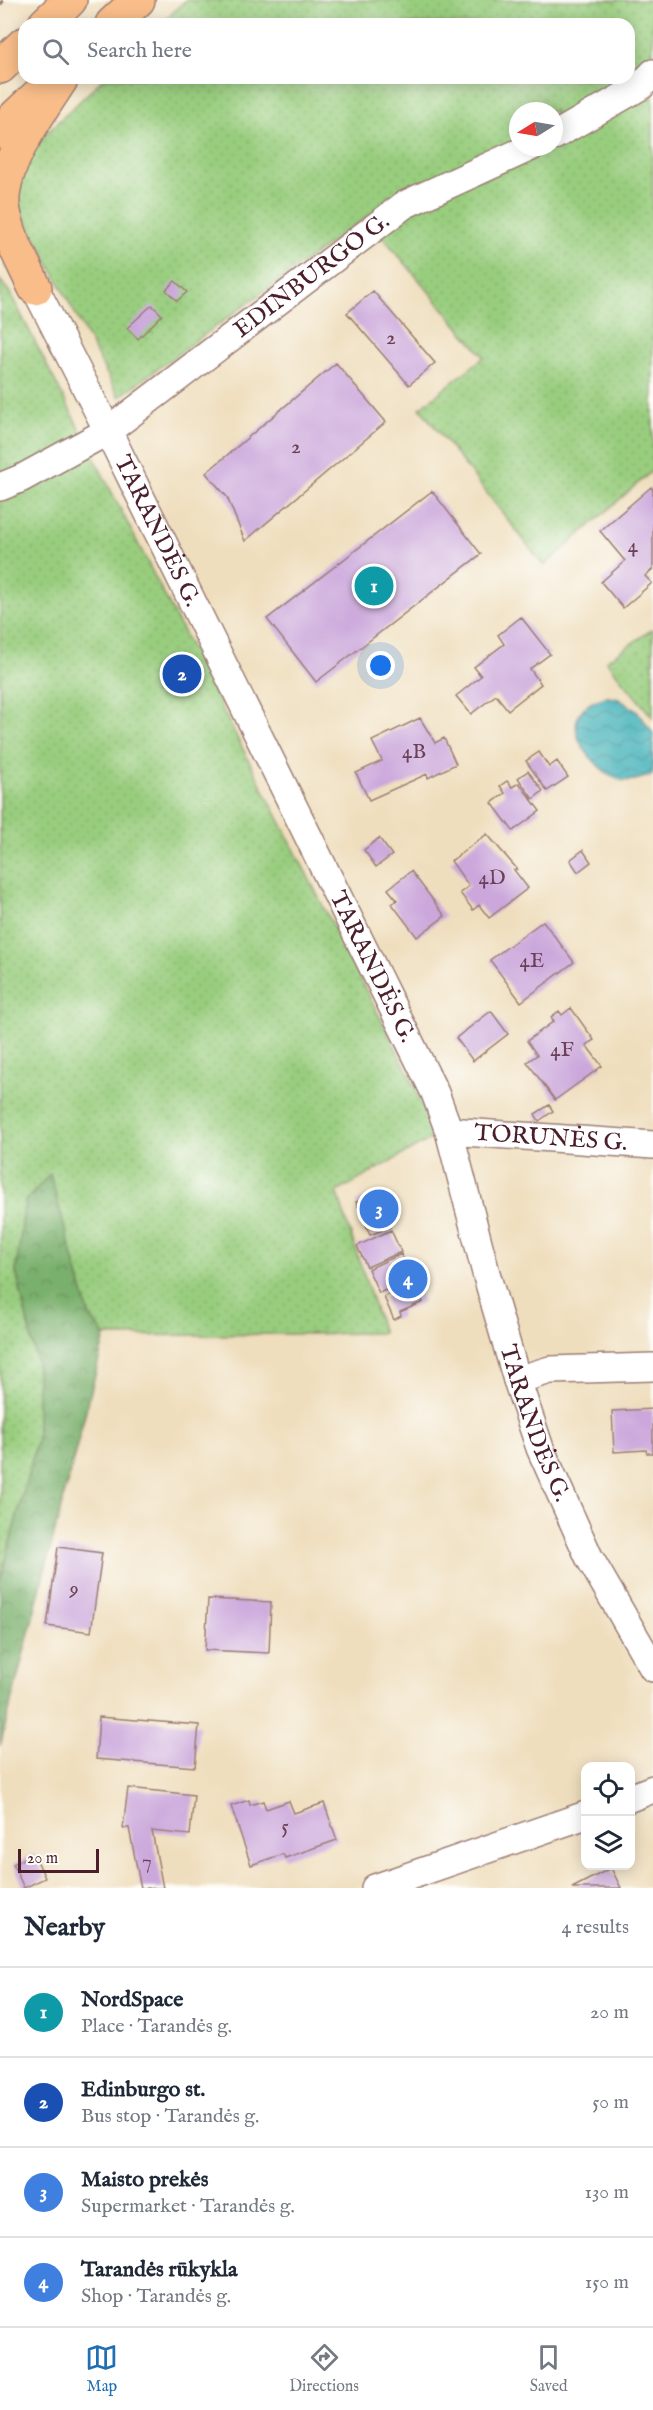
<!DOCTYPE html>
<html lang="en">
<head>
<meta charset="utf-8">
<style>
  :root { --surface:#fff; --page:#f2f2f3; --text:#1f2937; --muted:#747a83; --line:#e0e1e3; --accent:#1f6fb2 }
  body { margin:0; font-family:"IM FELL English",serif; background:var(--page); color:var(--text) }
  .controls { position:absolute; right:18px; bottom:18px; display:grid; overflow:hidden; border-radius:12px; box-shadow:0 3px 15px #0003 }
  .controls button { width:54px; height:54px; display:grid; place-items:center; padding:0; border:0; border-bottom:2px solid var(--line); background:var(--surface); color:var(--text); font:30px sans-serif }
  .compass { position:absolute; left:509px; top:102px; width:54px; height:54px; border-radius:50%; background:var(--surface); box-shadow:0 3px 15px #0003; rotate:259deg }
  .scale { position:absolute; left:18px; bottom:15px; width:81px; box-sizing:border-box; padding-left:6px; border:3px solid #4a1f2b; border-top:0; font-size:16px; line-height:21px; white-space:nowrap; color:#4a1f2b; -webkit-text-stroke:4px #fdfcf7; paint-order:stroke }
  .you { position:absolute; left:381px; top:666px; width:21px; height:21px; margin:-15px; border:4px solid #fff; border-radius:50%; background:#1a73e8; box-shadow:0 0 0 9px #1a73e833 }
  .badge { display:grid; place-items:center; width:39px; height:39px; border-radius:50%; background:var(--accent); color:#fff; font-size:20px; font-weight:700 }
  .pin { position:absolute; translate:-50% -50%; border:3px solid #fff; box-shadow:0 2px 6px #0006 }
  .list { margin:0; padding:0; list-style:none }
  h2 { display:flex; justify-content:space-between; align-items:center; height:78px; margin:0; padding:0 24px; font-size:26px }
  h2 small { font-size:20px; font-weight:400; color:var(--muted) }
  .list li { display:grid; grid-template-columns:39px 1fr auto; gap:18px; align-items:center; box-sizing:border-box; height:90px; padding:0 24px; border-top:2px solid var(--line) }
  .list b { display:block; font-size:22px; white-space:nowrap }
  .list p { margin:0; font-size:20px; white-space:nowrap; color:var(--muted) }
  .list em { font-size:20px; font-style:normal; color:var(--muted) }
  .icon { flex:none; width:33px; height:33px; fill:none; stroke:currentColor; stroke-width:2; stroke-linecap:round; stroke-linejoin:round }
  .map { position:relative; flex:none; width:653px; height:1888px; overflow:hidden }
  .search { position:absolute; background:var(--surface); box-shadow:0 3px 15px #0003; left:18px; right:18px; top:18px; height:66px; display:flex; align-items:center; gap:15px; box-sizing:border-box; padding:0 21px; border-radius:18px; color:var(--muted); font-size:22px }
  .sheet { height:438px; background:var(--surface) }
  nav { display:flex; justify-content:space-around; align-items:center; box-sizing:border-box; height:84px; border-top:2px solid var(--line); background:var(--surface); font-size:16px; color:var(--muted) }
  nav a { display:grid; justify-items:center; gap:3px }
  nav .on { color:var(--accent) }
  .map>svg:first-child { display:block }
</style>
</head>
<body>
<div class="map">
<svg width="653" height="1888" viewBox="0 0 653 1888">
  <defs>
    <pattern id="grass-dots" width="8" height="8" patternUnits="userSpaceOnUse" patternTransform="scale(1.5)"><rect width="8" height="8" fill="#99cd7e"/><path d="M2 2h.1M6 6h.1" fill="none" stroke="#85b06d" stroke-width="1.8" stroke-linecap="round"/></pattern>
    <pattern id="forest-crowns" width="20" height="18" patternUnits="userSpaceOnUse" patternTransform="scale(1.5)"><rect width="20" height="18" fill="#7ab06d"/><path d="M2 6a3 3 0 1 1 6 0M12 15a3 3 0 1 1 6 0" fill="none" stroke="#668f5a"/></pattern>
    <pattern id="water-waves" width="16" height="10" patternUnits="userSpaceOnUse" patternTransform="scale(1.5)"><rect width="16" height="10" fill="#42b2ba"/><path d="M0 5q4-4 8 0t8 0" fill="none" stroke="#399097"/></pattern>
  </defs>
  <rect width="100%" height="100%" fill="#fdfcf7"/>
  <filter id="ink" filterUnits="userSpaceOnUse"><feTurbulence type="fractalNoise" baseFrequency=".0167" numOctaves="2"/><feDisplacementMap in="SourceGraphic" scale="12" xChannelSelector="R" yChannelSelector="G"/><feConvolveMatrix kernelMatrix="1 2 1 2 8 2 1 2 1" color-interpolation-filters="sRGB"/></filter>
  <filter id="wash" filterUnits="userSpaceOnUse"><feTurbulence type="fractalNoise" baseFrequency=".008" numOctaves="4" result="noise"/><feDisplacementMap in="SourceGraphic" scale="24" xChannelSelector="R" yChannelSelector="G"/><feGaussianBlur stdDeviation="1.35" result="paint"/><feColorMatrix in="noise" values="0 0 0 0 0 0 0 0 0 0 0 0 0 0 0 0 0 1.4 0 .05"/><feComposite in="paint" operator="in"/></filter>
  <g filter="url(#wash)">
    <rect width="100%" height="100%" fill="#efdebd"/>
    <!-- grass -->
    <path fill="url(#grass-dots)" stroke="#727654" stroke-width="1.5" fill-rule="evenodd" d="M186,0h467v470l-109,96 -124,-158 64,-51 -118,-140 -247,180 -100,-190 -1,-31 14,-29 72,-69h525v-54h-468zM518,111h36v36h-36z
      M0,280l10,13 403,789 21,55 -97,55 46,141 -278,3 -16,-21 -39,-140 -34,96 21,92v77l-37,141z
      M653,629v89l-47,-57z"/>
    <!-- forest -->
    <path fill="url(#forest-crowns)" stroke="#62684c" stroke-width="1.5" d="M50,1174l39,141 16,21 -105,410v-165l37,-141v-77l-21,-92 9,-70z"/>
    <!-- water -->
    <path fill="url(#water-waves)" stroke="#466872" stroke-width="1.5" d="M607,697l10,1 19,12 17,23v41c-9,4 -21,8 -32,6 -12,-3 -21,-12 -29,-21 -23,-26 -23,-53 15,-62z"/>
    <g id="blocks">
      <!-- building -->
      <path fill="#cba7dc" d="M175,281l12,11 -10,9 -11,-11z
        M373,291l62,72 -26,22 -62,-72z
        M152,305l10,10 -24,24 -11,-11z
        M336,363l50,59 -141,119 -18,-44 -21,-24z
        M651,487l2,3v79l-8,7 7,7 -29,25 -22,-26 24,-21 -25,-30z
        M432,491l49,63 -165,128 -49,-63z
        M521,617l29,37 -20,15 11,15 -33,26 -12,-15 -25,19 -15,-18 25,-20 -7,-9 30,-23 -6,-9z
        M420,718l15,25 9,-5 12,26 -28,14 -1,-4 -58,26 -13,-27 26,-12 -10,-20z
        M539,752l10,15 8,-6 11,16 -21,14 -21,-30z
        M528,771l15,20 -10,8 -15,-21z
        M507,781l5,6 7,-4 21,28 -27,20 -21,-28 13,-10 -5,-7z
        M487,834l30,35 -3,1 14,18 -39,30 -10,-13 -6,5 -13,-17 9,-7 -18,-25z
        M379,838l13,17 -16,12 -12,-17z
        M583,850l8,12 -13,10 -8,-12z
        M411,871l34,45 -28,21 -25,-33 5,-4 -9,-11z
        M543,921l31,41 -53,40 -31,-42z
        M571,1008l23,32 -8,5 16,21 -47,34 -28,-38 10,-7 -10,-14 27,-20 -3,-4 8,-6 3,4z
        M491,1011l17,23 -35,27 -17,-23z
        M549,1105l4,6 -14,10 -4,-7z
        M376,1194l14,33 -20,8 -14,-33z
        M391,1230l10,22 -34,15 -10,-21z
        M401,1254l22,48 -23,10 1,4 -7,4 -10,-23 8,-4 -2,-5 -11,5 -11,-24z
        M653,1409v44h-6l-1,-3 -32,2 -2,-41z
        M58,1547l44,6 -11,79 -44,-6z
        M208,1599l63,3 -2,51 -64,-3z
        M99,1717l100,8 -4,42 -99,-8z
        M128,1788l66,7 -4,40 -38,-4 11,57h-22l-12,-60h-6z
        M249,1800l1,5 13,-4 3,8 23,-8 5,12 30,-10 13,37 -52,18 -2,-4 -32,11 -20,-59z
        M34,1854l11,24 -21,10 -11,-24z
        M611,1868l10,20h-49z"/>
    </g>
  </g>
  <g filter="url(#ink)">
    <use href="#blocks" fill-opacity="0" stroke="#9c7e74" stroke-width="1.5"/>
    <g fill="none" stroke-linecap="round" stroke-linejoin="round">
      <!-- street casing -->
      <g stroke="#9c7e74" stroke-width="30">
        <g id="street">
          <path d="M554,136l87,-50 12,-13"/>
          <path id="s1" d="M35,288l73,143 327,662 14,38 37,142 31,107 23,68 49,109 64,111"/>
          <path id="s2" d="M0,487l22,-9 86,-47 296,-226 127,-58"/>
          <path id="s3" d="M449,1131l204,14"/>
          <path d="M517,1380l33,-10 103,-3"/>
          <path d="M630,1798l23,-9"/>
          <path d="M375,1888l211,-73"/>
        </g>
      </g>
      <!-- highway casing -->
      <g stroke="#9c7e74" stroke-width="36">
        <path id="highway" d="M45,24l25,-24
          M112,24l26,-24
          M0,67l24,-23
          M0,131l38,-36
          M35,288c-12,-26 -28,-53 -32,-82 -3,-42 37,-93 59,-128"/>
      </g>
      <!-- path -->
      <path stroke="#9c7e74" stroke-width="4" stroke-dasharray="4.5 4.5" stroke-linecap="butt" d="M0,4l4,-4"/>
      <!-- street -->
      <use href="#street" stroke="#fff" stroke-width="27"/>
      <!-- highway -->
      <use href="#highway" stroke="#f8bd89" stroke-width="33"/>
    </g>
  </g>
  <g text-anchor="middle" dominant-baseline="central" stroke-width="5" stroke-linejoin="round" paint-order="stroke">
    <!-- number labels -->
    <g font-size="21" fill="#6a4157">
      <text x="391" y="338">2</text>
      <text x="296" y="447">2</text>
      <text x="633" y="546">4</text>
      <text x="414" y="752">4B</text>
      <text x="492" y="878">4D</text>
      <text x="532" y="961">4E</text>
      <text x="562" y="1050">4F</text>
      <text x="74" y="1589">9</text>
      <text x="285" y="1827">5</text>
      <text x="147" y="1862">7</text>
    </g>
    <!-- street labels -->
    <g font-size="24" fill="#4a1f2b" stroke="#fdfcf7">
      <text stroke="none"><textPath href="#s2" startOffset="378">EDINBURGO G.</textPath></text>
      <text stroke="none"><textPath href="#s1" startOffset="272">TARANDĖS G.</textPath></text>
      <text stroke="none"><textPath href="#s1" startOffset="758">TARANDĖS G.</textPath></text>
      <text stroke="none"><textPath href="#s3" startOffset="102">TORUNĖS G.</textPath></text>
      <text stroke="none"><textPath href="#s1" startOffset="1244">TARANDĖS G.</textPath></text>
    </g>
  </g>
</svg>
<div class="controls">
<button><svg class="icon" aria-label="locate" viewBox="0 0 24 24"><circle cx="12" cy="12" r="6"/><path d="M12 2v4M12 18v4M2 12h4M18 12h4"/></svg></button>
<button><svg class="icon" aria-label="layers" viewBox="0 0 24 24"><path d="M12 4l9 5-9 5-9-5zM3 14l9 5 9-5"/></svg></button>
</div>
<svg class="compass" viewBox="-18 -18 36 36"><path d="M0-13l5 13h-10z" fill="#e53935"/><path d="M0 13l5-13h-10z" fill="#747a83"/></svg>
<div class="scale">20 m</div>
<div class="you"></div>
<div class="pin badge" style="left:374px;top:586px;background:#0f9aa8">1</div>
<div class="pin badge" style="left:182px;top:674px;background:#1a4fb4">2</div>
<div class="pin badge" style="left:379px;top:1209px;background:#3f7fe0">3</div>
<div class="pin badge" style="left:408px;top:1279px;background:#3f7fe0">4</div>
<div class="search"><svg class="icon" aria-label="search" viewBox="0 0 24 24"><circle cx="10" cy="10" r="6"/><path d="M15 15l6 6"/></svg>Search here</div>
</div>
<section class="sheet">
<h2>Nearby<small>4 results</small></h2>
<ul class="list">
<li><span class="badge" style="background:#0f9aa8">1</span><div><b>NordSpace</b><p>Place · Tarandės g.</p></div><em>20 m</em></li>
<li><span class="badge" style="background:#1a4fb4">2</span><div><b>Edinburgo st.</b><p>Bus stop · Tarandės g.</p></div><em>50 m</em></li>
<li><span class="badge" style="background:#3f7fe0">3</span><div><b>Maisto prekės</b><p>Supermarket · Tarandės g.</p></div><em>130 m</em></li>
<li><span class="badge" style="background:#3f7fe0">4</span><div><b>Tarandės rūkykla</b><p>Shop · Tarandės g.</p></div><em>150 m</em></li>
</ul>
</section>
<nav>
<a class="on"><svg class="icon" aria-label="map" viewBox="0 0 24 24"><path d="M3 6l6-2 6 2 6-2v14l-6 2-6-2-6 2zM9 4v14M15 6v14"/></svg>Map</a>
<a><svg class="icon" aria-label="directions" viewBox="0 0 24 24"><path d="M12 3l9 9-9 9-9-9zM9 14v-3h6M13 9l2 2-2 2"/></svg>Directions</a>
<a><svg class="icon" aria-label="saved" viewBox="0 0 24 24"><path d="M7 4h10v16l-5-4-5 4z"/></svg>Saved</a>
</nav>
</body>
</html>
